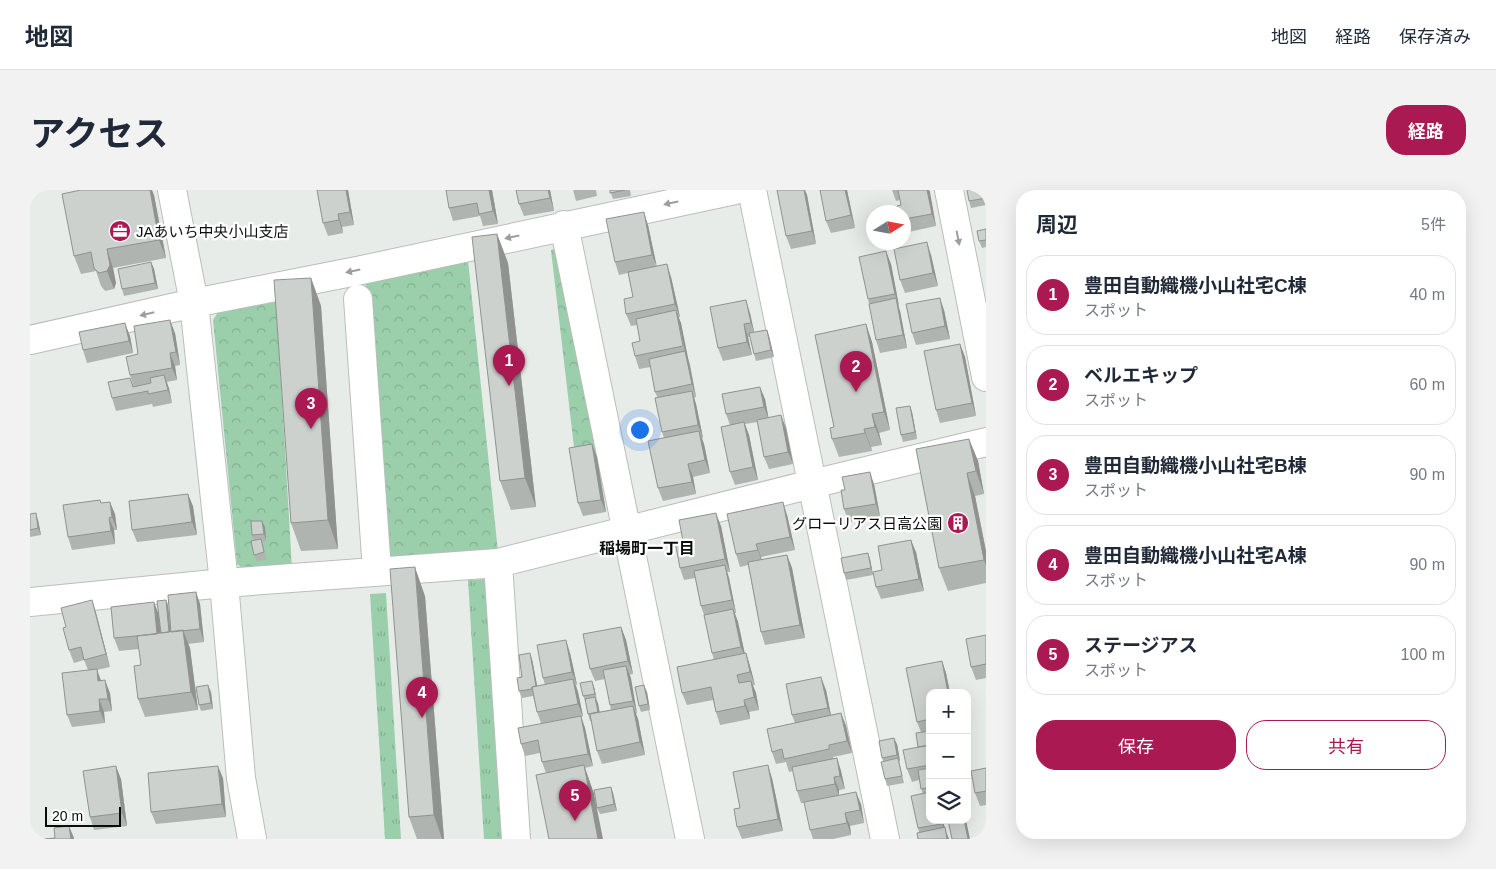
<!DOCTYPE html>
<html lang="ja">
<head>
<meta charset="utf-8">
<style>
  :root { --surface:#fff; --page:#f2f2f3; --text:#1f2937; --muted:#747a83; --line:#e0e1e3; --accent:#aa1952 }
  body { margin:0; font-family:Helvetica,"Noto Sans JP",sans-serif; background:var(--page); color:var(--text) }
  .controls { position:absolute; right:15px; bottom:15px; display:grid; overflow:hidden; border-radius:10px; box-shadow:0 5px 20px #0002 }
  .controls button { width:45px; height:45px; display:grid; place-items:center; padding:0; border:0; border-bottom:1px solid var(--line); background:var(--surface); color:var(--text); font:25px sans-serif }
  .compass { position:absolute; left:836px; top:15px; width:45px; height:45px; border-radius:50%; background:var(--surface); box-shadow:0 5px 20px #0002; rotate:79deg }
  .scale { position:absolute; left:15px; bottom:12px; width:76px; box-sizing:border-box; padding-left:5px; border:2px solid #0b0d0c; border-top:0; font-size:14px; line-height:18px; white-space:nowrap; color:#0b0d0c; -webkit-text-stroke:4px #fff; paint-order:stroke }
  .you { position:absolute; left:609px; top:239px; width:18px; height:18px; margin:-12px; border:4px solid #fff; border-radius:50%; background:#1a73e8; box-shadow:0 0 0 8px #1a73e833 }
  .badge { display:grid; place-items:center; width:32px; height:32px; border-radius:50%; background:var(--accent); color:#fff; font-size:16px; font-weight:700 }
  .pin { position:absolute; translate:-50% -41px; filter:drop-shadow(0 1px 2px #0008) }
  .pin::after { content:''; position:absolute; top:26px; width:18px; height:15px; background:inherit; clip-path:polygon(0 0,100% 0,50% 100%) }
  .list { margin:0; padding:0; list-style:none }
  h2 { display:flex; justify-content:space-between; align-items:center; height:65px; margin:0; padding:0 20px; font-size:21px }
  h2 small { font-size:16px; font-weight:400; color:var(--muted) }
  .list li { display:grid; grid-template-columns:32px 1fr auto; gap:15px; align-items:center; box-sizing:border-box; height:80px; margin:0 10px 10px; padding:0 10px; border:1px solid var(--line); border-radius:20px }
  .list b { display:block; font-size:19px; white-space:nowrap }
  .list p { margin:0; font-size:16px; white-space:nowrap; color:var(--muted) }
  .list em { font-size:16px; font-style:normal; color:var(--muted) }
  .actions { display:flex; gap:10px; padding:15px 20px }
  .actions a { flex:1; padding:11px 0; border:1px solid var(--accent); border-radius:20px; text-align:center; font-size:18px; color:var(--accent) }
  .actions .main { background:var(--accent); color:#fff }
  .icon { flex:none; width:28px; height:28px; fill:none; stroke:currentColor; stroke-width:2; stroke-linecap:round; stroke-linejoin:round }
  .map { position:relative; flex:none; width:956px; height:649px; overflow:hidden; border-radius:20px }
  header { display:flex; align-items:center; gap:30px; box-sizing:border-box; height:70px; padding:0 25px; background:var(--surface); border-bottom:1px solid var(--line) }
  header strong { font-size:24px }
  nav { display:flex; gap:28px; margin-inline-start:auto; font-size:18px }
  .intro { display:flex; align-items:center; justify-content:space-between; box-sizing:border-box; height:120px; padding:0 30px }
  h1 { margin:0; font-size:35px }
  .button { padding:12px 22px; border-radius:20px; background:var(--accent); color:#fff; font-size:18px; font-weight:700 }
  main { display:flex; gap:30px; padding:0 30px }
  aside { flex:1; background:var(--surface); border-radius:20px; box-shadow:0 5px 20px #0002 }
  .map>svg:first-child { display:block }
</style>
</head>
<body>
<header>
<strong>地図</strong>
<nav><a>地図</a><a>経路</a><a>保存済み</a></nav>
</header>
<div class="intro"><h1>アクセス</h1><a class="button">経路</a></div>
<main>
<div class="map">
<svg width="956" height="649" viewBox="0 0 956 649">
  <defs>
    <pattern id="grass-tufts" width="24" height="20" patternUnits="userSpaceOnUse" patternTransform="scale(1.25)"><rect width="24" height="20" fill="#9bceab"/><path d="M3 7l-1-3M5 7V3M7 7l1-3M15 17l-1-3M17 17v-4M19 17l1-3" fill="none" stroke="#84b092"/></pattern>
    <pattern id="park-crowns" width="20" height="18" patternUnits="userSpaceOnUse" patternTransform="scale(1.25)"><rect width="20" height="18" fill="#9bceab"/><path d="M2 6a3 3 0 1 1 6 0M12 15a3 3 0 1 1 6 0" fill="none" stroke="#84b092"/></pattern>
  </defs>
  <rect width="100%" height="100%" fill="#e8ece9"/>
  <!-- grass -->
  <path fill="url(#grass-tufts)" d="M456,389l16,260h-18l-16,-259z
    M356,403l15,246h-16l-15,-245z"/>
  <!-- park -->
  <path fill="url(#park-crowns)" d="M528,58l40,203 -23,5 -24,-206z
    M438,70l30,292 -112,7 -21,-280z
    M246,108l16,270 -46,3 -9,-7 -24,-244 7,-11z"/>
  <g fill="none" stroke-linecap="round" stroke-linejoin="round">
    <!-- minor casing -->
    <g stroke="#babebb" stroke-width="30">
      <path id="minor" d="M142,0l22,113 30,280 17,195 11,61
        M722,0l133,649
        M919,0l37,187
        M534,35l126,614
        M328,109l19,272
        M0,150l164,-37 163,-32 378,-81
        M468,373l18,276
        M0,412l194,-19 274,-20 314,-79 174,-42"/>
    </g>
    <!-- minor -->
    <use href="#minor" stroke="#fff" stroke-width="28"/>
  </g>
  <!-- wall -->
  <path fill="#b0b4b1" d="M287,0h31l6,35 -12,2 1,6 -15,3 -5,-13z
    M416,0h46l6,34 -15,2 -3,-10 -27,5 -4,-13z
    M486,0h34l4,21 -30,5 -5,-12z
    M543,0h23l1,6 -21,5z
    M580,0h20l1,6 -18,3z
    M790,0h27l8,38 -24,5 -5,-12z
    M862,0h37l7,36 -32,7v-21l-4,-12 -4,1z
    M956,0v15l-15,3 -2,-7z
    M124,5l12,63 -53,10 3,15 -2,6 -9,2 -4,-5 -5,-15 -15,3 -7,-18z
    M777,5l9,49 -25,5 -5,-13z
    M618,35l8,41 15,11 9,40h-2l3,6 6,33 3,8 6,33 -2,1 2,6 7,34h-1l2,6 6,29 -17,4 3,17 -33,7 -5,-13 6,-50 -2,-6 -4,-34 -3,-6 -4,-25 -12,2 -4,-13 5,-15 -3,-16 -6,1 -5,-12 7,-17 -5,-24 -9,2 -4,-13z
    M956,39v18l-4,1 -3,-7z
    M467,44l11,29 28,244 -25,3 -11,-29z
    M901,65l7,31 -33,7 -5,-13z
    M121,72l3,7 4,20 -34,7 -2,-7z
    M861,74l8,42 -1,1 2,4 7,37 -27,5 -4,-13 -7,-36 -1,-5z
    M281,88l10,28 17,243 -37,2 -10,-28z
    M914,120l6,29 -34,6 -4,-12z
    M720,123l4,19 13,-2 2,6 5,21 -18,4 -2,-7 -4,-17h-2l4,18 -29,6 -5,-13z
    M836,134l6,18 18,88 -11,3 3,12 -11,2 1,4 -33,6 -7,-18 2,-12z
    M145,143l5,32 -5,1 2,14 -10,2 5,21 -19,4 -1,-3 -36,7 -4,-13 18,-20 4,9 -4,-12 8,-21z
    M100,146l3,17 -46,10 -4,-13z
    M930,154l5,13 11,59 -36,7 -4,-13z
    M735,209l3,18 18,11 7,36 -24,5 -5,-12 -6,-35 -13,2 4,11 9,45 -23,5 -5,-13v-47l-4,-11z
    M880,216l2,6 5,27 -14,3 -2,-7z
    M939,249l9,22 6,33 -9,2 11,55v32l-38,8 -9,-23z
    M567,267l9,55 -23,4 -5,-13z
    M844,294l6,32 -31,6 -5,-13z
    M72,313l13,11 2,16h-3l1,14 -43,6 -4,-13z
    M163,316l4,29 -60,7 -5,-12z
    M0,324l8,6 3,15 -11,2z
    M757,325l8,35 -34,7 1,3 25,-5 5,13 13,70 -40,7 -4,-13 -13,-67 -8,2 -4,-13z
    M232,331l3,6 1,14h-4l5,18 -10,2 -3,-6v-14l-2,-6z
    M691,336l9,46h-3l2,6 7,35h-1l3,9 7,32 1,-1 4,13 5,19h-2l3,8 3,17 -10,2 1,7 -30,6 -4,-13 -3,-12 -26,5 -5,-12 32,-33 -2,-7 -8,-38 -3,-9 -6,-28 -11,2 -4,-12 3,-27z
    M886,362l8,39 -43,8 -5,-12 6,-17z
    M840,369l3,16 -27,5 -2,-7z
    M166,402l4,12 4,38 -16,2 2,4 8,62 -53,7 -7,-18 3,-34 -2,-16 -20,2 -5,-13 45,-24 7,-14 2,6 3,26z
    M395,406l19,243h-27l-8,-22z
    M62,410l4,13 14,54 -13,3 4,10 9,13 2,18 -8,1 1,11 -33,4 -5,-12 21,-45 -4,-10 -10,3 -5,-13 -3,-23z
    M591,437l5,13 7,34 -4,1 8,38 -1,1 2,5 7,36 -43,9 -5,-13 -6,-30h-1l-2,-7 -2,-12 -3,-6 11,-9 5,25 12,-2 -1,-5 -5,-26 -10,2 -5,-12z
    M956,445v43l-10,2 -5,-13z
    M540,463l7,32h-1l2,7 5,24 -2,1 4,11 8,38 -8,2 9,26 -48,-21 -4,-11 -2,-9 -15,3 -4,-12 20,-21 -4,-11 -4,-16 -11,2 -3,-7 3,-14 10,-18 5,27 8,-1 -2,-7z
    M912,471l4,12 4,20h-20v127h13l2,10 4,9h-31l1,-7 -1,-4 5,-34 -4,-14 -7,2 -5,-13 11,-22 3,-15 -4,-10z
    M796,500l5,25 10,-2 5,13 6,27 -19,4 1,2 3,-1 4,13 4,18 -6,1v5l22,9 3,19 -14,3 1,9 -18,4h-20l-3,-9 -5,-27h-4l-4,-12 -4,-20 -4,1 -3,-10 -10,2 -4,-12 23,-29 -3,-8z
    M181,502l2,17 -12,2 -2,-6z
    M617,502l3,18 -9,2 -2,-6z
    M867,554l3,17h-1l5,22 -17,3 -2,-7 -2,-18 -1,-3z
    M956,578v37l-6,1 -5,-13z
    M193,588l3,39 -70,7 -5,-12z
    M742,588l11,53 -41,8 -5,-12 3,-19z
    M91,589l6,47 -33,4 -4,-13z
    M581,597l2,6 4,18 -17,3 -3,-6z"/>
  <!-- shaded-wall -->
  <path fill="#909290" d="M120,0h2l2,5 12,63 -7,-18z
    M316,0h2l6,35 -4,-13z
    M459,0h3l6,34 -5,-13z
    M518,0h2l4,21 -4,-13z
    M774,0h1l2,5 9,49 -4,-13z
    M815,0h2l8,38 -4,-13z
    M897,0h2l1,2 6,34 -4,-12z
    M614,22l4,13 9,42 -5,-12z
    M308,24l4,13 1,6 -4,-13z
    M467,44l11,29 28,244 -11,-29z
    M897,52l4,13 7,31 -5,-13z
    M77,59l6,19 3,15 -2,6 -7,-18z
    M856,61l5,13 8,42 -4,-12z
    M121,72l3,7 4,20 -3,-6z
    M637,74l4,13 9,40 -5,-13z
    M281,88l10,28 17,243 -10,-29z
    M866,108l4,13 7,37 -4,-13z
    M910,108l4,12 6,29 -5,-13z
    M716,110l4,13 5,23 -4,-13z
    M646,120l5,13 15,74 -4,-13z
    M140,130l5,13 5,32 -4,-13z
    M95,133l5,13 3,17 -4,-12z
    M714,134l4,13 4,18 -5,-13z
    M836,134l6,18 18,88 -6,-18z
    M737,140l2,6 5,21 -3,-7z
    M930,154l5,13 11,59 -4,-13z
    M140,163l5,13 2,14 -5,-12z
    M134,185l5,13 3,15 -4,-13z
    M730,197l5,12 4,21 -5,-13z
    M662,201l4,13 7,34 -5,-13z
    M880,216l2,6 5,27 -2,-7z
    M842,224l7,19 3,12 -7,-18z
    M751,225l5,13 7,36 -5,-12z
    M714,232l5,13 9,45 -5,-13z
    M834,239l7,18 1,4 -7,-18z
    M669,241l5,13 6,29 -5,-13z
    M939,249l9,22 6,33 -8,-23z
    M562,254l5,13 9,55 -5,-12z
    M658,274l5,13 3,17 -4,-12z
    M840,282l4,12 6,32 -4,-12z
    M937,283l8,23 11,55v15l-2,-6z
    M158,304l5,12 4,29 -5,-13z
    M80,312l5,12 2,16 -5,-13z
    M753,312l4,13 8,35 -5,-13z
    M6,323l2,7 3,15 -3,-7z
    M686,323l5,13 9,46 -5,-13z
    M79,328l5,12 1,14 -4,-13z
    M232,331l3,6 1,14 -2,-7z
    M881,350l5,12 8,39 -5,-12z
    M726,354l5,13 1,6 -4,-13z
    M838,363l2,6 3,16 -2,-7z
    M757,365l5,13 13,70 -5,-13z
    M695,375l4,13 7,35 -4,-13z
    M385,377l10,29 19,243h-2l-8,-24z
    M166,402l4,12 4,38 -4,-13z
    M62,410l4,13 14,54 -4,-13z
    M136,410l2,6 4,39 -2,-7z
    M124,412l5,13 3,31 -5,-12z
    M703,419l5,13 8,38 -5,-13z
    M591,437l5,13 7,34 -5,-13z
    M153,440l7,18 8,62 -7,-18z
    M536,450l4,13 7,32 -5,-13z
    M500,463l2,6 7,36 -3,-7z
    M716,463l4,13 5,19 -5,-13z
    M912,471l4,12 4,20h-2z
    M596,476l5,12 6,35 -4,-12z
    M67,479l4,13 -3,-1z
    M791,487l5,13 6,31 -4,-13z
    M543,489l5,13 5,24 -5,-12z
    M75,490l5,13 2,18 -4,-12z
    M562,491l2,6 3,13 -2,-6z
    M721,491l5,12 3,17 -5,-13z
    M178,495l3,7 2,17 -2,-6z
    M614,495l3,7 3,18 -2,-6z
    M565,507l3,6 3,16 -3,-7z
    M69,509l5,13 1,11 -5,-12z
    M714,510l5,12 1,7 -5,-13z
    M603,516l5,13 7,36 -5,-13z
    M811,523l5,13 6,27 -5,-12z
    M551,526l4,12 8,38 -5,-12z
    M864,548l3,6 3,17 -3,-6z
    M807,568l4,13 4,18 -5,-13z
    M554,575l10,29 9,45h-5z
    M738,575l4,13 11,53 -5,-12z
    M86,576l5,13 6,47 -5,-13z
    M188,576l5,12 3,39 -4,-13z
    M804,587l5,13v6l-4,-12z
    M581,597l2,6 4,18 -3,-7z
    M826,602l5,12 3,19 -4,-13z
    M815,623l5,13 1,9 -4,-12z
    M911,630h2l2,10 4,9h-2z
    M934,630h2l4,19h-2z
    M39,636l5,12v1h-3z"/>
  <!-- building -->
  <path fill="#cdd1ce" stroke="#909290" d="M51,0h69l9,50 -52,9 3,16 -3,6 -8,2 -5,-5 -3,-16 -17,4 -12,-62z
    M287,0h29l4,22 -12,2 1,6 -16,3z
    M416,0h43l4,21 -14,3 -2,-11 -28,5z
    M486,0h32l2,8 -31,6z
    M580,0h15l-15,3z
    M747,0h27l8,41 -26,5z
    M790,0h25l6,25 -25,6z
    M868,0h29l5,24 -28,5v-7h-6l-1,-6 4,-1z
    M937,0h19v8l-17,3z
    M614,22l8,43 -37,7 -9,-43z
    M956,39v11l-7,1 -2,-10z
    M467,44l28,244 -25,3 -28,-244z
    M897,52l6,31 -33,7 -6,-31z
    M856,61l9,43 -27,5 -9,-42z
    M121,72l4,21 -33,6 -4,-20z
    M637,74l8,40 -49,10 -2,-15 9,-2 -5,-25z
    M281,88l17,242 -37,3 -17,-243z
    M866,108l7,37 -27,5 -7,-36z
    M910,108l5,28 -33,7 -6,-29z
    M716,110l5,23 -7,1 3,18 -29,6 -8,-41z
    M646,120l7,36 -48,10 -3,-13 8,-2 -4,-22z
    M140,130l6,32 -6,1 2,15 -42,7 -4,-18 12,-3 -4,-28z
    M95,133l4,18 -46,9 -4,-18z
    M836,134l18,88 -12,2 3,13 -11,2 1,4 -33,6 -2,-11 4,-1 -19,-92z
    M737,140l4,20 -17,4 -5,-21z
    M930,154l12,59 -36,7 -12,-59z
    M655,161l7,33 -37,8 -6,-33z
    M134,185l4,15 -20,4v-3l-36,7 -4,-16 22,-4 3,9 18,-4 -1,-5z
    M730,197l4,20 -38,7 -4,-20z
    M662,201l6,34 -36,7 -7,-34z
    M880,216l5,26 -14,3 -5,-27z
    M751,225l7,37 -24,5 -7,-37z
    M714,232l9,45 -23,5 -9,-45z
    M669,241l6,29 -17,4 4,18 -34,6 -10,-47z
    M939,249l7,32 -9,2 17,87 -45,8 -23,-119z
    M562,254l9,56 -23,3 -9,-55z
    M840,282l6,32 -32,5 -3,-19h4l-3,-13z
    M158,304l4,28 -60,8 -3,-29z
    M70,310l1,3 9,-1 2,15 -3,1 2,13 -43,6 -5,-32z
    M753,312l7,35 -34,7 2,6 -22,4 -9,-40z
    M6,323l2,15 -8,2v-16z
    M686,323l9,46 -45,9 -5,-26 8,-1 -4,-21z
    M221,331h11l2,13 -12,1z
    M231,349l3,13 -10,3 -3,-14z
    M881,350l8,39 -43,8 -3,-15 9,-2 -4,-24z
    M838,363l3,15 -27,5 -3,-15z
    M757,365l13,70 -39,7 -13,-70z
    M695,375l7,35 -31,6 -7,-35z
    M385,377l19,248 -25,2 -19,-248z
    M166,402l4,37 -29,3 -3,-37z
    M62,410l14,54 -22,6 -3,-13 -12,3 -6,-22 3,-1 -5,-19z
    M136,410l3,32 -8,1 -4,-32z
    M124,412l3,32 -43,4 -3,-31z
    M703,419l8,38 -29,6 -8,-38z
    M591,437l7,34 -38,8 -7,-35z
    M153,440l8,62 -53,7 -4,-33 7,-1 -4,-29z
    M956,445v29l-15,3 -5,-28z
    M536,450l6,32 -29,6 -6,-33z
    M500,463l6,33 -4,1v2l-13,2 -2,-13 5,-1 -3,-22z
    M716,463l4,19 -13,3 2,8 12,-2 3,16 -10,3 1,6 -29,6 -5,-25 -29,6 -5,-26z
    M912,471l6,32h-18v26l-13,3 -11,-54z
    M596,476l7,35 -23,4 -7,-35z
    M67,479l1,12 7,-1 3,19h-9l1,12 -33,4 -5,-42z
    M791,487l7,31 -36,7 -6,-31z
    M543,489l5,25 -41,8 -5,-25z
    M562,491l3,13 -12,2 -3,-13z
    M178,495l3,18 -12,2 -3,-18z
    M614,495l4,19 -9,2 -4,-19z
    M565,507l3,15 -10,2 -3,-15z
    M603,516l7,36 -43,9 -7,-37z
    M811,523l6,28 -18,4v4l-45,10 -2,-10 -10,3 -5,-23z
    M551,526l7,38 -46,8 -4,-22 -17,4 -3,-16z
    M900,541v14l-12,2 -2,-14z
    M864,548l3,17 -15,3 -3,-17z
    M900,555v20l-23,4 -4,-19z
    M807,568l3,18 -6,1 1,7 -38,7 -5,-24z
    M868,568l4,18 -17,3 -4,-17z
    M554,575l14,74h-49l-13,-64z
    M738,575l10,54 -41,8 -3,-18 6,-1 -7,-36z
    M86,576l6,47 -32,4 -7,-46z
    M188,576l4,38 -71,8 -3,-39z
    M900,578v19l-9,2 -3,-19z
    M956,578v23l-11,2 -4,-22z
    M581,597l3,17 -17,4 -3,-18z
    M826,602l4,18 -15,3 2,10 -37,7 -6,-28z
    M900,602v28h11l1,4 -24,4 -7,-32z
    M918,630h16l4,19h-16z
    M39,636l2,13h-27l11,-1 -1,-10z
    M915,637l2,12h-29l-1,-6z"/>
  <!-- one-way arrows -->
  <defs><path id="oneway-solid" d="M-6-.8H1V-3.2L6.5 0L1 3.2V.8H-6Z" transform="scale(1.25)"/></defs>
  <g fill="#9d9e9e">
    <use href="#oneway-solid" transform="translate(641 13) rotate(168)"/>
    <use href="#oneway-solid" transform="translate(482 47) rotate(168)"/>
    <use href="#oneway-solid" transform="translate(928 48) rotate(79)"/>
    <use href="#oneway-solid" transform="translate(323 81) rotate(168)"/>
    <use href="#oneway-solid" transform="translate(117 124) rotate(167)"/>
  </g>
  <!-- icons -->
  <defs>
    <g id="office-disc" transform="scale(1.125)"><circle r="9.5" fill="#aa1952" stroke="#fff"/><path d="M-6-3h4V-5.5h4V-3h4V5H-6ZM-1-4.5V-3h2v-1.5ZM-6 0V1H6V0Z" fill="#fff"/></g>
    <g id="building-disc" transform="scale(1.125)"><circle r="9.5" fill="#aa1952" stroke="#fff"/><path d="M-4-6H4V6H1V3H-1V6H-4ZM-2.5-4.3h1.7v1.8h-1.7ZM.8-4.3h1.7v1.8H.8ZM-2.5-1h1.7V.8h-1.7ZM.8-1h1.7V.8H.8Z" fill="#fff"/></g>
  </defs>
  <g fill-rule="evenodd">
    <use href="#office-disc" x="90" y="41"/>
    <use href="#building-disc" x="928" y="333"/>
  </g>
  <g text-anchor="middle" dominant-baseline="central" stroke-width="4.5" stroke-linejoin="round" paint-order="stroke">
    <!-- poi labels -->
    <g font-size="15" fill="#0b0d0c" stroke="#fff" text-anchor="start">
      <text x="106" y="41">JAあいち中央小山支店</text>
      <text x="912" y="333" text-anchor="end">グローリアス日高公園</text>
    </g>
    <!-- neighbourhood labels -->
    <g font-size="16" font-weight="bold" fill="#0b0d0c" stroke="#fff">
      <text x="617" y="358">稲場町一丁目</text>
    </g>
  </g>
</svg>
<div class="controls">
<button>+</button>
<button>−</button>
<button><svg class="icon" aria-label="layers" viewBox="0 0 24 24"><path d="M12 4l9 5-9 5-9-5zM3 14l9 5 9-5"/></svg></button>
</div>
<svg class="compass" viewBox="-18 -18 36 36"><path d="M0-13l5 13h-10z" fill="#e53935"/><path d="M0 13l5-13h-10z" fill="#747a83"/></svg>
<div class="scale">20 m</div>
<div class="you"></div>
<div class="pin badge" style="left:479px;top:196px">1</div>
<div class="pin badge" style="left:826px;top:202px">2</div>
<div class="pin badge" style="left:281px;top:239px">3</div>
<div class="pin badge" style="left:392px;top:528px">4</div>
<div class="pin badge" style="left:545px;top:631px">5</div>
</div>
<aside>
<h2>周辺<small>5件</small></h2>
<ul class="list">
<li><span class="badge">1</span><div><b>豊田自動織機小山社宅C棟</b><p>スポット</p></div><em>40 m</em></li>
<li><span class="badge">2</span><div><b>ベルエキップ</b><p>スポット</p></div><em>60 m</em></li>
<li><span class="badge">3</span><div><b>豊田自動織機小山社宅B棟</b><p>スポット</p></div><em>90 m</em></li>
<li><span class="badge">4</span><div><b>豊田自動織機小山社宅A棟</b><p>スポット</p></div><em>90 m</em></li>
<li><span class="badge">5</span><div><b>ステージアス</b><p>スポット</p></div><em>100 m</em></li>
</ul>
<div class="actions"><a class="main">保存</a><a>共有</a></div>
</aside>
</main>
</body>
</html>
